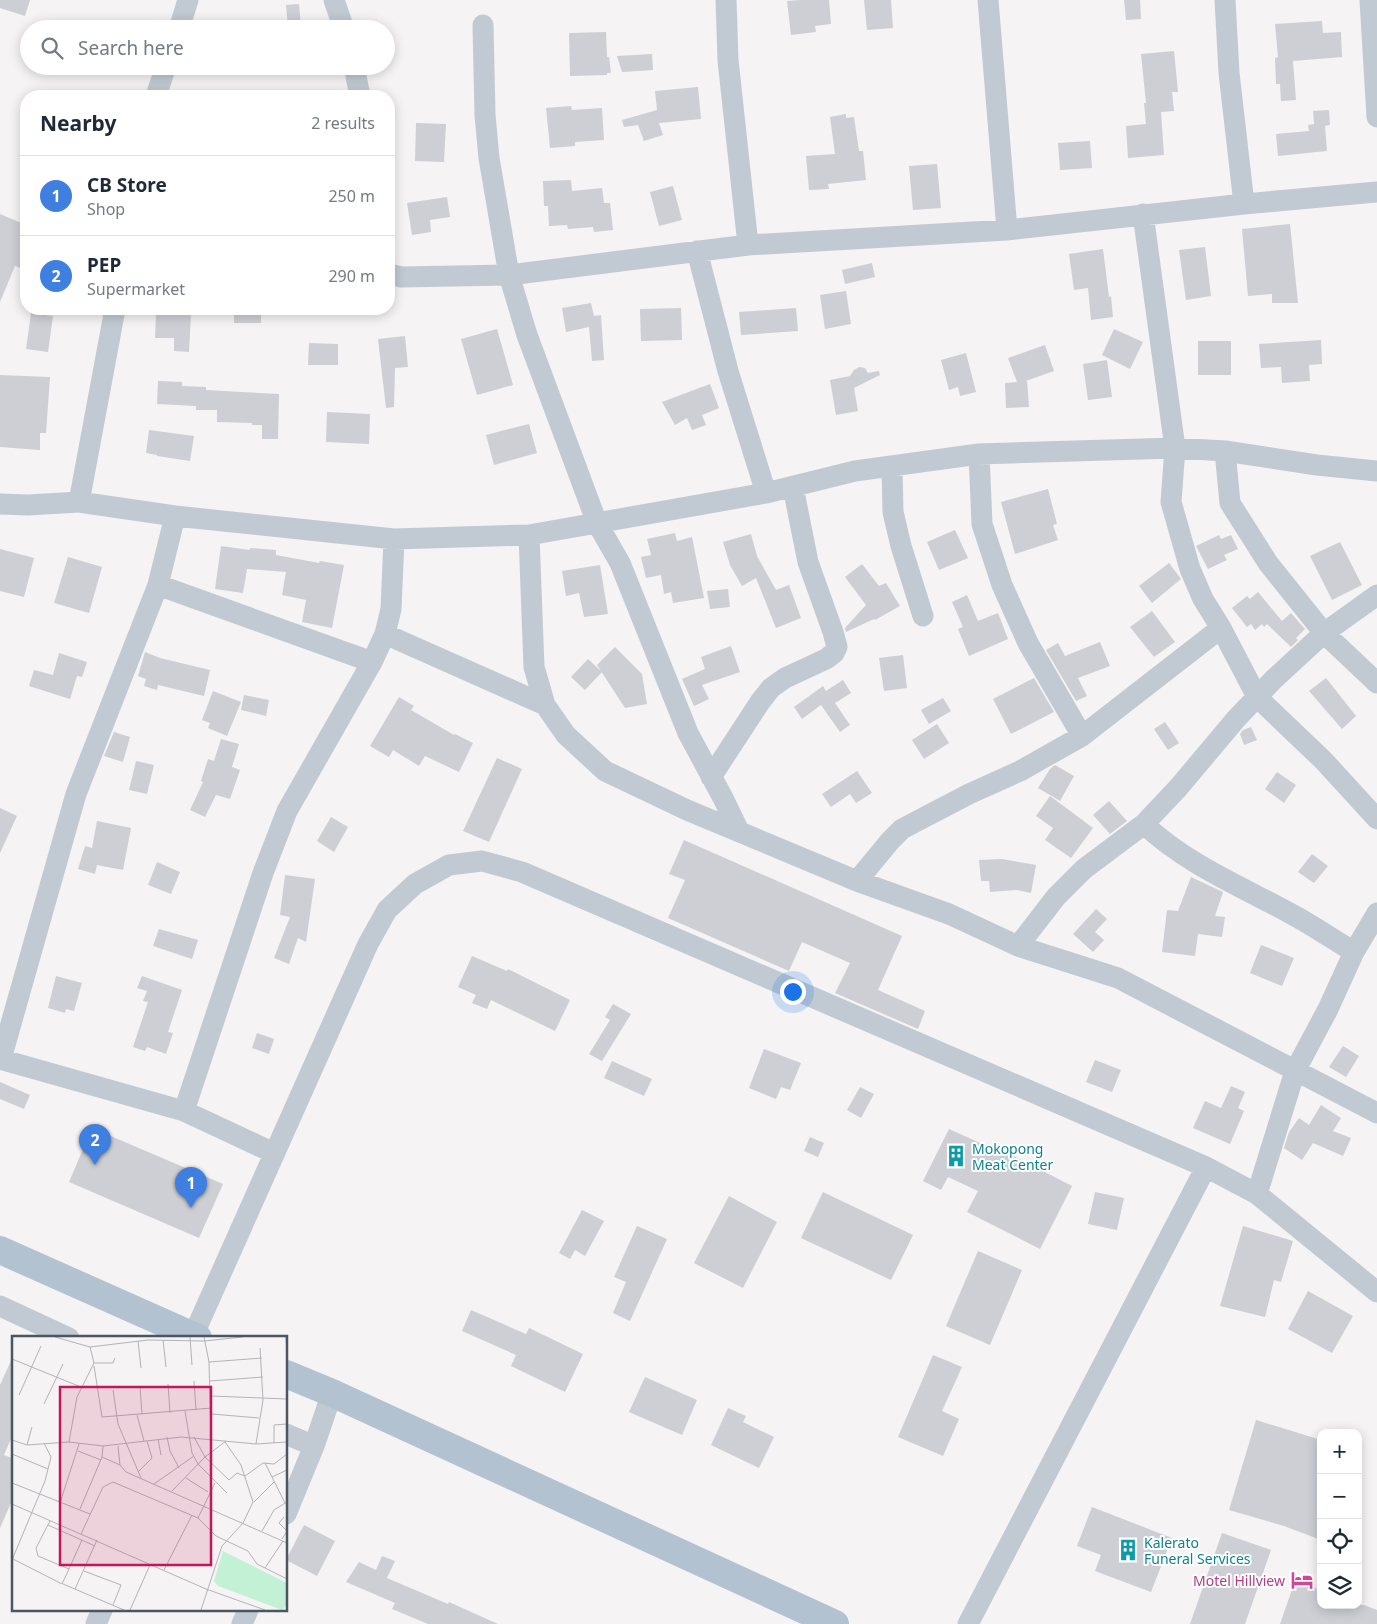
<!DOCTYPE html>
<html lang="en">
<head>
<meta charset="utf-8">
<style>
  :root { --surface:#fff; --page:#f2f2f3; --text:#1f2937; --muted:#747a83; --line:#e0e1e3; --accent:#0f766e }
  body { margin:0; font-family:"Noto Sans",sans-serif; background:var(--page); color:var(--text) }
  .controls { position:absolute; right:15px; bottom:15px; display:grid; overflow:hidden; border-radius:10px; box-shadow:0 2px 12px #0003 }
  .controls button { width:45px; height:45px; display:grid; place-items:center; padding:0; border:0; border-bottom:1px solid var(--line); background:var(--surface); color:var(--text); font:25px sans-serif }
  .you { position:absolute; left:792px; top:991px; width:18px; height:18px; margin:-12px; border:4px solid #fff; border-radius:50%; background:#1a73e8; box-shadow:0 0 0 8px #1a73e833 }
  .badge { display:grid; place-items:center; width:32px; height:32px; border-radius:50%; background:var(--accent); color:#fff; font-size:16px; font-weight:700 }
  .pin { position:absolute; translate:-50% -41px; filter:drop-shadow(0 1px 2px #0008) }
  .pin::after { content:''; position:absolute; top:26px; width:18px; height:15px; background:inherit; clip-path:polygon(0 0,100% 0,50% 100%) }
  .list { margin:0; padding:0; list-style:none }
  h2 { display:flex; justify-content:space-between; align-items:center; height:65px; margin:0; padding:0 20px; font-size:21px }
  h2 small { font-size:16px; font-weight:400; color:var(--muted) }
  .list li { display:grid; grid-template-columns:32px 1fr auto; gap:15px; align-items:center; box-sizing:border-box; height:80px; padding:0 20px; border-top:1px solid var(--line) }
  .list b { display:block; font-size:19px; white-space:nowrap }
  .list p { margin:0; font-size:16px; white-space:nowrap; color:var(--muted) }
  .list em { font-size:16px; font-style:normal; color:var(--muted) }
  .icon { flex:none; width:28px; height:28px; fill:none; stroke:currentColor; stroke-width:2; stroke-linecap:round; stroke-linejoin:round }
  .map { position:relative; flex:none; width:1377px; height:1624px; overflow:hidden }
  .search { position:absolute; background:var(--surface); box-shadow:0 2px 12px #0003; left:20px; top:20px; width:375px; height:55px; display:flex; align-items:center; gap:12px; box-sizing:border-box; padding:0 18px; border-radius:28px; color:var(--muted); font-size:19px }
  .panel { position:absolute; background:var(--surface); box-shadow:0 2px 12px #0003; left:20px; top:90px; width:375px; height:225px; border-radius:20px }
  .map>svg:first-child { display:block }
</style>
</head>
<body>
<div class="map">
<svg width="1377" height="1624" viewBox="0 0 1377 1624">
  <rect width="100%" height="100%" fill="#f5f3f3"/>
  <!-- building -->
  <path fill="#cdcfd5" d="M0,0h30l-5,16 -25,-8z
    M800,0h29l2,24 -16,2 1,6 -25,3 -4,-34z
    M864,0h27l2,28 -26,2z
    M1124,0h16l1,19 -15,1z
    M299,4l2,23 -13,1 -2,-23z
    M1322,21l1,12 18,-1 1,25 -49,4 3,39 -15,1 -1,-17h-4l-1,-26 3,-1 -3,-33z
    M606,32l1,25h2l2,16h-4v2l-37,1 -1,-43z
    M1174,51l4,41h-6l2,19 -13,1 3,43 -36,3 -2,-32 20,-2 -2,-21h2l-5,-49z
    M652,54l1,16 -31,2 -5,-16z
    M698,87l3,32 -42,4 4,12 -19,6 -6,-16 -14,2 -2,-7 35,-10 -2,-19z
    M571,106l1,4 30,-2 2,32 -29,2v4l-25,2 -4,-40z
    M1329,110l1,15 -5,1 2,25 -49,5 -2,-22 33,-3 -1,-6 6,-1 -1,-13z
    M846,114v4l8,-1 5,34h4l3,29 -38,4 1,5 -20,1 -3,-34 29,-2 -5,-37z
    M416,123l30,1 -2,38 -29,-1z
    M1090,141l2,27 -32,2 -2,-27z
    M937,164l4,44 -28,2 -4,-44z
    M571,180l1,11 30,-3 2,15h6l3,27 -19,2 -1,-5 -25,2 -1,-4 -18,1 -1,-20h-4l-1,-25z
    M673,186l9,34 -23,6 -9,-34z
    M447,197l3,20 -20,3 1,12 -19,3 -5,-32z
    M0,214l26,11v45l-11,-4 -15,36z
    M1290,224l8,79h-26v-9l-24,2 -6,-67z
    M1205,247l6,49 -25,4 -7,-50z
    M1103,249l6,48 2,-1 2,21 -22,3 -3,-32 -14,2 -5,-36z
    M872,263l3,14 -30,7 -3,-14z
    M846,291l5,33 -26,5 -5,-34z
    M591,303l3,13 7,-1 3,45 -12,1 -3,-34 -23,5 -4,-24z
    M681,308l1,32 -41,1 -1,-32z
    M796,308l2,23 -57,4 -2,-23z
    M234,309h27v14h-27z
    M31,313l22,3 -5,36 -22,-3z
    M156,314l35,1 -2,37 -15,-1v-13h-19z
    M497,329l16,56 -36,10 -16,-56z
    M1114,329l29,13 -13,27 -28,-14z
    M405,336l3,31 -13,1 -1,39 -8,1 -8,-69z
    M1321,340l1,24 -13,1 1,16 -28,2 -1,-16 -20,1 -2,-24z
    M1198,341h33v34h-33z
    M309,343l29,1v21h-30z
    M1045,345l9,26 -31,11 4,-1 2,26 -23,1 -1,-25 12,-1 -9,-24z
    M966,353l10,39 -16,4 -2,-9 -9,3 -8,-30z
    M1107,360l5,37 -24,3 -5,-36z
    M859,367l6,1 3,5 11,-2 1,4 -26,13 4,23 -22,4 -6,-35 20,-4 4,-6z
    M0,375l50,2 -4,56h-6v17l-40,-3z
    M158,381l24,1v4l24,1v3l73,4 -1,45h-16v-14h-10v-2l-35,-1v-12h-21v-4l-39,-2z
    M710,384l9,24 -17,7 4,10 -14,5 -5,-12 -12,7 -13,-23z
    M327,412l43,2 -1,30 -43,-2z
    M529,424l8,29 -43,12 -8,-30z
    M149,430l45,6 -4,25 -33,-5v-1l-11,-2z
    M1048,489l9,35 -4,1 5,15 -43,14 -14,-52z
    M955,530l13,28 -29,12 -12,-28z
    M675,533l2,8 15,-4 12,61 -31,5 -2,-11 -7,2 -3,-19 -15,3 -5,-21 10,-2 -4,-16z
    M751,534l6,22 19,34 13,-5 12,33 -25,10 -20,-50 -14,8 -12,-21 -7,-23z
    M1219,535l2,4 10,-4 7,14 -14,6 3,5 -19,9 -12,-23z
    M1340,542l22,43 -30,15 -22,-44z
    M221,546l29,4v-2l26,2v5l43,8 1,-2 24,4 -12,63 -30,-6 4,-22 -24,-5 4,-23 -39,-3 -4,24 -28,-4z
    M0,549l34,9 -10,39 -24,-6z
    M68,557l34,10 -13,46 -35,-10z
    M1169,563l12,16 -29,24 -13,-17z
    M862,564l17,22 7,-3 14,23 -25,14 -1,-1 -28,13 -1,-4 21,-23 -21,-28z
    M600,565l8,49 -24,3 -5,-24 -13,3 -4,-25z
    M728,589l2,18 -20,2 -3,-18z
    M1258,592l24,29 9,-8 14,16 -9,9 2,2 -7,7 -24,-23 -3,3 -2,-3 -7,6 -4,-6 -4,3 -15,-19 15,-12 3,3z
    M967,595l11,26 20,-8 10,26 -39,17 -11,-27 5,-2 -11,-25z
    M1152,611l23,31 -21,15 -24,-30z
    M1100,642l10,24 -32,12 9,18 -11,5 -30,-51 12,-7 7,13z
    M731,646l9,26 -38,13 7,14 -15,7 -12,-27 23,-10 -4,-12z
    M615,647l27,27 5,30 -22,4 -28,-43z
    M145,652l15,6 50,12 -6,26 -46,-11 -1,5 -13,-4 2,-7 -8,-3z
    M59,653l28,9 -5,15 -5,-1 -7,23 -41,-13 5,-16 19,5z
    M903,655l4,33 -23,3 -5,-33z
    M588,659l14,13 -17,18 -14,-13z
    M1034,678l20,34 -43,22 -18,-35z
    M1326,678l30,38 -14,13 -33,-38z
    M843,680l8,13 -16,10 15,22 -10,7 -19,-27 -19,14 -8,-12 29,-21 3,5z
    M213,691l28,11 -14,34 -19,-8 2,-5 -8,-3z
    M244,695l25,5 -3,16 -25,-6z
    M399,697l15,9 -3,4 43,25 1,-1 18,9 -14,29 -34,-16 -6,10 -26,-16 -4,7 -19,-11z
    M943,698l8,13 -22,13 -8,-14z
    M1165,722l14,21 -11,7 -14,-21z
    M937,724l12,19 -25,16 -12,-19z
    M1251,727l6,13 -13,5 -4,-11 3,-4z
    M114,732l16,5 -7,25 -19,-6z
    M221,739l18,5 -7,23 8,3 -10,29 -14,-4 -11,22 -15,-7 13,-28 -2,-1 7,-22 6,2z
    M497,758l25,11 -33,73 -26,-11z
    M136,761l18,4 -7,29 -18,-4z
    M1055,765l19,11 -14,25 -22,-13 12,-19z
    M857,771l15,22 -16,10 -6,-9 -19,13 -9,-13z
    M1277,772l19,13 -12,18 -19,-14z
    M1050,796l43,32 -22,30 -26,-18 8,-12 -17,-12z
    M1109,801l18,20 -17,13 -17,-19z
    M0,808l17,8 -17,37z
    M331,817l17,10 -14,25 -17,-11z
    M97,821l34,7 -8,42 -26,-5 -2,9 -17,-5 7,-23 7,2z
    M684,840l218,96 -24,54 47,21 -7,18 -83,-36 15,-30 -48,-21 -13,29 -121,-53 17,-38 -16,-6z
    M1312,854l16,12 -14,17 -16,-11z
    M1002,859l34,6 -5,28 -14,-3 -27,2 -1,-11h-8l-2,-21z
    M157,862l23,10 -9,22 -23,-9z
    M285,875l30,4 -9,63 -8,-4 -9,26 -15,-6 16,-41 -10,-2z
    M1191,877l32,15 -8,24 10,1 -3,20 -24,-3 -3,22 -33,-4 5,-42 11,1z
    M1096,909l11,10 -12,13 9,8 -11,12 -20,-18z
    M159,929l39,11 -6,19 -39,-13z
    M1261,945l33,13 -12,28 -32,-13z
    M472,956l35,15 1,-2 62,31 -15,31 -64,-31 -4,9 -15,-6 4,-8 -18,-8z
    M56,976l26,7 -8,28 -8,-2 -1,4 -17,-5z
    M142,976l40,14 -14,42 5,1 -7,21 -19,-7 -2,4 -12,-4 15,-45 -5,-1 4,-10 -10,-3z
    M613,1004l18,10 -29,47 -13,-7 21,-34 -5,-3z
    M257,1033l17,6 -5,15 -17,-6z
    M1343,1046l16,10 -13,21 -17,-10z
    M764,1049l37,14 -11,27 -9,-3 -5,12 -27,-11z
    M1095,1060l26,10 -9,22 -26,-10z
    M612,1061l40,18 -8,17 -40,-18z
    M0,1082l30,13 -6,14 -24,-10z
    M1231,1086l14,6 -7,16 6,3 -14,33 -37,-16 12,-27 16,7z
    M860,1087l14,7 -13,24 -14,-8z
    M1321,1105l20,13 -8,13 18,7 -8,18 -30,-13 -11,17 -18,-12 5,-16 10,-14 10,7z
    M92,1128l131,56 -24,54 -130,-56z
    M949,1129l49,22 2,-2 72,37 -32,63 -73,-37 11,-21 -30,-14 -7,13 -18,-9z
    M810,1137l14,6 -6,14 -14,-6z
    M823,1192l90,43 -22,45 -90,-42z
    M1095,1192l29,6 -7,32 -29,-6z
    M729,1196l48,26 -34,66 -49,-25z
    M582,1210l22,11 -19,35 -10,-6 -5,9 -11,-6z
    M637,1226l30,13 -37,82 -17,-8 13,-31 -12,-5z
    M1243,1226l50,15 -12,41 -7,-2 -9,37 -45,-11z
    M978,1251l44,19 -32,75 -44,-19z
    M1308,1291l45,25 -21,37 -44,-24z
    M471,1310l55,24 3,-6 54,26 -18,38 -54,-26 5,-11 -54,-24z
    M14,1354v78l-10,23 10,4v37l-14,32v-143z
    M933,1355l29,12 -20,44 17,8 -16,37 -45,-19z
    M645,1377l52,23 -15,35 -53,-23z
    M728,1408l18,8 -3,6 31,15 -15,31 -48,-23z
    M1256,1420l65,20v100l-37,-14 -55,-16z
    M1092,1507l80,31 -21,54 -56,-21 6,-16 -24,-9z
    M304,1525l31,16 -18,35 -31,-16z
    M1222,1533l49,17 -26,74h-55z
    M382,1556l13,5 -8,17 61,26 1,-2 49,22h-70l-36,-15 3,-6 -49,-21 13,-20 17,8z
    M1295,1581l26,9v15h43l13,5v14h-97z"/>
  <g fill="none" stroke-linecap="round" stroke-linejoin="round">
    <!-- minor -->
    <path stroke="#c1cad2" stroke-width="21" d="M334,0l10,29
      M726,0l2,60 20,185
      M988,0l19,230
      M1225,0l4,73 15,131
      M1370,0l7,117
      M483,25l2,90 4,43 20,117 18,60 70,188 23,40 68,170 35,65 16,33
      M179,29l9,-29
      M354,66l6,30
      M156,96l10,-30
      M1143,214l32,234 -4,54 19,67 13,30 18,29 36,69 66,63 54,59
      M697,251l31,120 38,122
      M389,274l12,3 108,-2 239,-30 259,-15 237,-26 133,-12
      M1225,451l5,52 38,60 56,70 53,50
      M979,454l3,70 20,61 26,58 54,93
      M892,467l1,45 8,34 22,70
      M79,502l36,-193
      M0,504l28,1 51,-3 96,14 219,23 135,-4 237,-42 89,-22 124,-17 196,-6 50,3 92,14 60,6
      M529,535l5,132 11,38 21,30 39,36 82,39 170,71 92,33 69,32 100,32 259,135
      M158,585l214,77
      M385,634l160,71
      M711,777l49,-75 11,-14 14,-10 41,-19 8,-6 3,-6 -4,-15 -25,-70 -15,-75
      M1144,824c43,41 99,63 151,92 20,11 39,24 59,36
      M857,881l33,-40 12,-12 67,-35 51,-23 62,-35 139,-108
      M1018,946l38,-49 28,-28 60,-45 34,-36 58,-69 38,-40 50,-46 53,-38
      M0,1059l184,52 90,42
      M1,1059l75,-265 82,-209 17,-69
      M184,1111l79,-238 24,-62 85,-149 13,-28 6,-25 3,-70
      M1257,1194l38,-123 33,-62 26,-57 23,-39
      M0,1306l69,32
      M193,1336l175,-392 19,-34 28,-26 34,-19 33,-4 40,11 684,295 51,27 120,98
      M286,1434l28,12
      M286,1514l28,-68 18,-53
      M96,1624l6,-14
      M242,1624l6,-14
      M968,1624l238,-457"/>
    <!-- major -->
    <path stroke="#b3c2d1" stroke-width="28" d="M0,1250l198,88
      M286,1374l46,19 503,231"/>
  </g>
  <!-- icons -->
  <defs>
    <g id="building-bare" transform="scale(1.725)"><path d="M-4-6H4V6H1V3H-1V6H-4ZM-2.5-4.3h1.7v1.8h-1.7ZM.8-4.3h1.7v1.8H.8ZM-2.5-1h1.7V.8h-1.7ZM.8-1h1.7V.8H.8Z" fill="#0f9aa8" stroke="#fff" stroke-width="2.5" paint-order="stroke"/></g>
    <g id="hotel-bare" transform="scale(1.725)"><path d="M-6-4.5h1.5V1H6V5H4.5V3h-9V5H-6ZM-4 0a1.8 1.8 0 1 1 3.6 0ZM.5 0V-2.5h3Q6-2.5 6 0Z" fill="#d1479c" stroke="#fff" stroke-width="2.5" paint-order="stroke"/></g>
  </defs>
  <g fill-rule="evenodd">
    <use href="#building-bare" x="956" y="1156"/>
    <use href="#building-bare" x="1128" y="1550"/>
    <use href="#hotel-bare" x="1302" y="1580"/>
  </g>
  <g text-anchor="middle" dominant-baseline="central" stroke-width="4" stroke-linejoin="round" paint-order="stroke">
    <!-- culture labels -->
    <g font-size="14" fill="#0d838f" stroke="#fff" text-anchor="start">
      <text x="972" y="1148">Mokopong<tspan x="972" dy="16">Meat Center</tspan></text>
      <text x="1144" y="1542">Kalerato<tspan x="1144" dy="16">Funeral Services</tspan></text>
    </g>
    <!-- hotel labels -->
    <g font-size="14" fill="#b23c85" stroke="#fff" text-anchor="end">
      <text x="1285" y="1580">Motel Hillview</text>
    </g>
  </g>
  <!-- overview -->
  <g transform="translate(12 1336)">
    <rect width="275" height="275" fill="#f5f3f3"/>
    <path d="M211,215l64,32v22l-5,5 -64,-24 -4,-5z" fill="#c3f1d5"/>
    <path fill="none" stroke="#b1b4b9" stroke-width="1" d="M43,1l35,10 58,-7 56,1 39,-4M178,1l2,28M192,1l5,25 2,77M274,1l1,19M151,4l3,27M126,5l3,27M0,23l69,28M197,26l53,-4M82,27h19l2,-5M82,30l8,51 110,-9M182,45l2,29M198,45l53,-4M156,48l2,29M128,51l2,27M101,54l5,34 23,54M7,59l22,-49M199,60l76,3M32,68l19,-40M173,75l7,42 6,11 29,29M200,78l47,4M125,79l7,26M155,101l3,14 9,17M182,101l11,20 24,23 8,-7 8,3 18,-13 11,1 13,-10M146,103l3,16M0,104l15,5 42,-3 34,4 78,-9 75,7 31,-2M57,106l8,-45 17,-34 -4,-16M262,107v-18l13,-1M244,108l7,-44 -3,-52M15,109l5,-18M106,110l2,19 6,7 161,71M66,115l23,9M0,118l36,15M90,121l18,8M253,127l20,40M126,136l14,-14 -5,-17M260,141l15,-7M174,142l22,14M0,147l78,31M142,148l40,-28M160,155l33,-34 21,-16M242,166l20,-20M48,167l19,-59M0,168l194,85 59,21M68,173l22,-52 1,-11M186,182l17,-35M38,185l-14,27 2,8 31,13 13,-29M36,189l47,21M250,195l12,-21 13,-8M69,198l22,-47 10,-5 85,36 18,18 32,15 9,13 30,15M270,203l5,-8 -8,-8 5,-6M1,223l49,25 7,-15M0,224l33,-79 6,-24 -7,-14M253,232l18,-27M152,234l28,-55M72,235l37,14 -8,20M51,248l61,26M63,253l22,-49M118,274l20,-45M189,274l21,-64 21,-23 10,-21 -12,-37 -16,-23"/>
    <path fill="#c2185b" fill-opacity="0.15" stroke="#c2185b" stroke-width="2.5" d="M48,51h151v178h-151z"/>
    <rect width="275" height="275" fill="none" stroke="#4a5661" stroke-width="2.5"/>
  </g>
</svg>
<div class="controls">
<button>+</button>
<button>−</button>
<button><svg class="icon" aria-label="locate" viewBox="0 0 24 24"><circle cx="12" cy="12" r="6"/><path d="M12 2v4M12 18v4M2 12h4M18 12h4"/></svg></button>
<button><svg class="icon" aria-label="layers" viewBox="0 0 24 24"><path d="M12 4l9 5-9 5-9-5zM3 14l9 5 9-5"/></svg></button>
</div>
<div class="you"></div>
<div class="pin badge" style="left:191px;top:1208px;background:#3f7fe0">1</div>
<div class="pin badge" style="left:95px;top:1165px;background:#3f7fe0">2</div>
<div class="search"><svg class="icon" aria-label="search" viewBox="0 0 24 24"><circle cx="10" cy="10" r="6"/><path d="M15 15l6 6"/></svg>Search here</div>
<section class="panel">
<h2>Nearby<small>2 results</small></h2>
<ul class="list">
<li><span class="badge" style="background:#3f7fe0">1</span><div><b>CB Store</b><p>Shop</p></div><em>250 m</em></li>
<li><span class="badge" style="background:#3f7fe0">2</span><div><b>PEP</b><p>Supermarket</p></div><em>290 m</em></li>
</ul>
</section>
</div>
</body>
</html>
